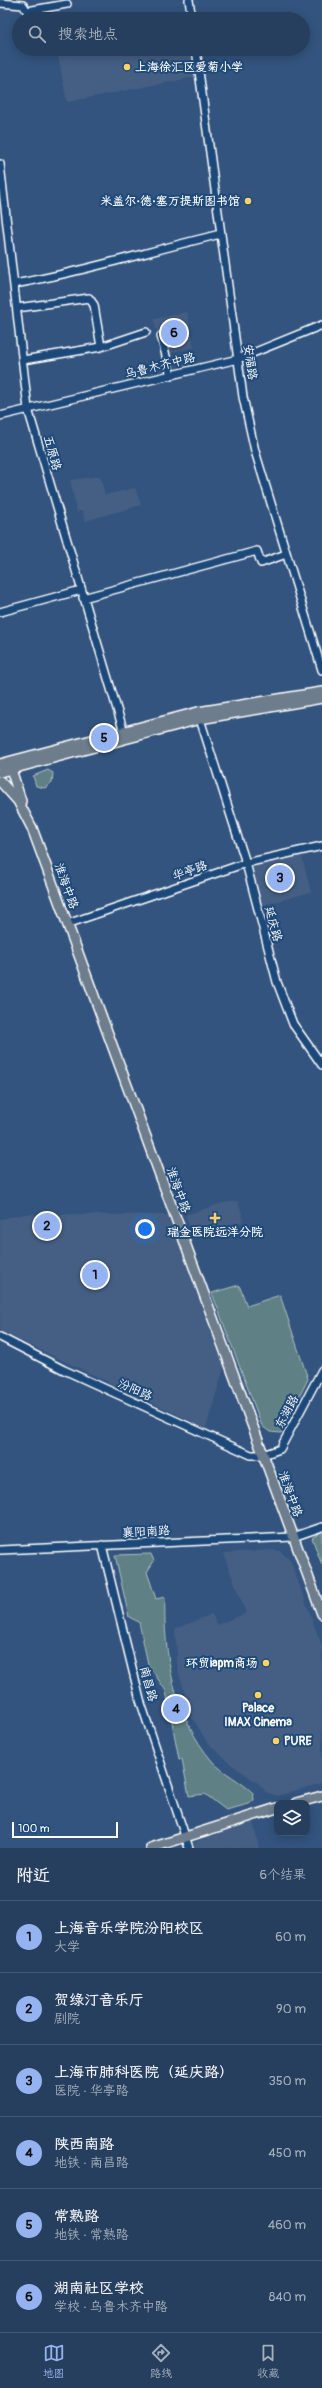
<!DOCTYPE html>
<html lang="zh">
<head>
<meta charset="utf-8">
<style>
  :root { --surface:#263f5e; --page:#324a67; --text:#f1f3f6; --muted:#a4afbc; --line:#425873; --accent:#95b2f1 }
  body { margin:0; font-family:Pangolin,"LXGW WenKai TC",sans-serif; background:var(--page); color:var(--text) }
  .controls { position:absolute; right:12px; bottom:12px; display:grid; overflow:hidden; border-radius:8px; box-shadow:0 2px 10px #0003 }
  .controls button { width:36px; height:36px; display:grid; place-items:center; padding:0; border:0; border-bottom:1px solid var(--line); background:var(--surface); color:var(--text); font:20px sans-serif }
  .scale { position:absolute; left:12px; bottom:10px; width:106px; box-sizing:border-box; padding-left:4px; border:2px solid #fff; border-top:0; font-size:11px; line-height:14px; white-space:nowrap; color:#fff; -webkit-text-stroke:3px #1f4a7a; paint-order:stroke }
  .you { position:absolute; left:145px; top:1229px; width:14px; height:14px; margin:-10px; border:3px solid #fff; border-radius:50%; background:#1a73e8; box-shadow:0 0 0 6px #1a73e833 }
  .badge { display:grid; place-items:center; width:26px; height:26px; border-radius:50%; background:var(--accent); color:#111; font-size:13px; font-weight:700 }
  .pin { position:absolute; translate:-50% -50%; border:2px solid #fff; box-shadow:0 1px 4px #0006 }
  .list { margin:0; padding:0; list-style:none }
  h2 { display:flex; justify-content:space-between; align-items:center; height:52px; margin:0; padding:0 16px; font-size:17px }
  h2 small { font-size:13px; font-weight:400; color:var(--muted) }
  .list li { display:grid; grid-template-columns:26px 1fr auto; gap:12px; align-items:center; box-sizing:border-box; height:72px; padding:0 16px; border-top:1px solid var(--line) }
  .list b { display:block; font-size:15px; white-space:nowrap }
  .list p { margin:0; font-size:13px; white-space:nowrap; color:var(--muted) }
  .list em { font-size:13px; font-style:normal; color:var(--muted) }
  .icon { flex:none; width:22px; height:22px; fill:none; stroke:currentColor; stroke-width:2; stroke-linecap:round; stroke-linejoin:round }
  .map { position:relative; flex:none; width:322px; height:1848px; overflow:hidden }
  .search { position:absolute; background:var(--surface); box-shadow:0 2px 10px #0003; left:12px; right:12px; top:12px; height:44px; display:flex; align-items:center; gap:10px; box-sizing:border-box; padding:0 14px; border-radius:22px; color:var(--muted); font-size:15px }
  .sheet { height:484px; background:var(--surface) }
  nav { display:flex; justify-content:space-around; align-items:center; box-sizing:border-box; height:56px; border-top:1px solid var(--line); background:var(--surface); font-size:11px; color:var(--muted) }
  nav a { display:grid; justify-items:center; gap:2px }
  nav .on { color:var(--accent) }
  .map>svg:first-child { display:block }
</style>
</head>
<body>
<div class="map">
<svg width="322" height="1848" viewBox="0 0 322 1848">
  <rect width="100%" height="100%" fill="#33547e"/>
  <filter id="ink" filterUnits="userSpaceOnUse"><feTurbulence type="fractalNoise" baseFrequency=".025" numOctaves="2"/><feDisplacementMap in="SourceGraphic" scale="8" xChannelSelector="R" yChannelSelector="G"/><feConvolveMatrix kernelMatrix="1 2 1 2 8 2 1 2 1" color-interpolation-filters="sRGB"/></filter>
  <g filter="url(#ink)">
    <!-- built -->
    <path fill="#455e84" d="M105,49h86l4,28 -128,25 -9,-46z
      M187,312l7,35 -33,8 -7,-36z
      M100,476l5,19 30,-7 6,17 -56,16 -3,-10 -5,1 -7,-32z
      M301,853l10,39 -51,14 -12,-41z
      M238,1201l6,20 -52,13 -7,-19 38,-12z
      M25,1214l144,1 55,152 -18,61 -206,-97v-112z
      M274,1550l6,1 10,9 32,86v137l-45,13 -11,-4 -7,-8 -31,-22 -21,-20 -15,-25 -14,-47 -3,-41 37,-15 5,11 29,-12 -23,-60z
      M253,1821l6,27h-65l-2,-5z"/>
    <!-- green -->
    <path fill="#5f8084" stroke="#afc0c2" d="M48,770l5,3 -1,9 -7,6 -9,-2 -3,-10z
      M239,1285l8,21 33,-11 28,84 -27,54 -11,-1 -8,-6 -50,-133z
      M322,1531v34l-10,-27z
      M151,1554l3,7 -7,11 9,27 9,-2c-2,57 9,119 47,164 12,13 29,20 41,32l1,7 -5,4 -23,6 -21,-16 -16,2 -7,-37h-3l-13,-68 -18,-27 -9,-42 -10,-5 -14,-62z"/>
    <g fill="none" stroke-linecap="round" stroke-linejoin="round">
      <!-- minor casing -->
      <g stroke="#fff" stroke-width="10">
        <path id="minor" d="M189,0l3,19
          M0,3l23,2 4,6 40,-7
          M196,49l47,348 12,54 67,219
          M0,164l28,245 97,327
          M14,284c70,-12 138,-34 207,-50
          M17,308l72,-10 5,7 7,42
          M161,336l10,40
          M23,360l78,-13 45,-15
          M0,416l238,-57 84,-34
          M83,598l174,-47 4,12 25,-9
          M0,612l81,-22
          M199,716l47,147 31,119 16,42 29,41
          M67,924l179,-61 76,-17
          M0,1337l64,33 187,85h12l17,-6 42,-79
          M102,1545l38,155 49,148
          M0,1550l293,-13 29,-10"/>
      </g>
      <!-- major casing -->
      <g stroke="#fff" stroke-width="12">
        <path id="major" d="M0,764l198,-52 124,-20
          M11,769l10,32
          M0,772l200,-53 122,-21
          M0,781l18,20 14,27 290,786
          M296,1803l26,-7
          M151,1848l126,-40"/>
      </g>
      <!-- minor -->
      <use href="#minor" stroke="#1f4a7a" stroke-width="7"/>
      <!-- major -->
      <use href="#major" stroke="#6d7d8c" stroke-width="9"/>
    </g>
  </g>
  <!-- markers -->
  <g fill="#ffd166" stroke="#1f4a7a" stroke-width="1.5">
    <circle cx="127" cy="67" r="4"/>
    <circle cx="248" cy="201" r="4"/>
    <path d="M213 1212h4v4h4v4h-4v4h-4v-4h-4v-4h4z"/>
    <circle cx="266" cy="1663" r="4"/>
    <circle cx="258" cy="1695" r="4"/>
    <circle cx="276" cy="1741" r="4"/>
  </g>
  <g text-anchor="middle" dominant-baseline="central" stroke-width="4" stroke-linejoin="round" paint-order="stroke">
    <!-- poi labels -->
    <g font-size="12" font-weight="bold" fill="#fff" stroke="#1f4a7a" text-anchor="start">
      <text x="135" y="67">上海徐汇区爱菊小学</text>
      <text x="240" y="201" text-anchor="end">米盖尔·德·塞万提斯图书馆</text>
      <text x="215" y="1232" text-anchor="middle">瑞金医院远洋分院</text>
      <text x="258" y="1663" text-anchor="end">环贸iapm商场</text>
      <text x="258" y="1708" text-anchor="middle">Palace<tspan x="258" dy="14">IMAX Cinema</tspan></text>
      <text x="284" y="1741">PURE</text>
    </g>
    <!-- street labels -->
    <g font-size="12" fill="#fff" stroke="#1f4a7a">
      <text transform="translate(250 362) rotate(82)">安福路</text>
      <text transform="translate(160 366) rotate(-14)">乌鲁木齐中路</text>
      <text transform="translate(52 453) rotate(74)">五原路</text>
      <text transform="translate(190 871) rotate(-19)">华亭路</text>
      <text transform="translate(66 886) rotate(70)">淮海中路</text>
      <text transform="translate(273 924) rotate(75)">延庆路</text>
      <text transform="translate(178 1190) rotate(70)">淮海中路</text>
      <text transform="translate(135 1390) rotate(24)">汾阳路</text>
      <text transform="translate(287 1412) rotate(-62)">东湖路</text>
      <text transform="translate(290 1494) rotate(70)">淮海中路</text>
      <text transform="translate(146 1532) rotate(-3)">襄阳南路</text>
      <text transform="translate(148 1684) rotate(75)">南昌路</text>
    </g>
  </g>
</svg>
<div class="controls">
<button><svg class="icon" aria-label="layers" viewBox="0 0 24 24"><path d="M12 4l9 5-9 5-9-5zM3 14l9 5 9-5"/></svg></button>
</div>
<div class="scale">100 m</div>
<div class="you"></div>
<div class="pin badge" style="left:95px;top:1275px">1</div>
<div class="pin badge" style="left:47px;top:1226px">2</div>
<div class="pin badge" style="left:280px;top:878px">3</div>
<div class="pin badge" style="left:176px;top:1709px">4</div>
<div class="pin badge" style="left:104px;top:738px">5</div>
<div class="pin badge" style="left:174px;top:333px">6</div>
<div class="search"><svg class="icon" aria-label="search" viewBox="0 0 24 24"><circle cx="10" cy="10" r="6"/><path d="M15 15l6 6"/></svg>搜索地点</div>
</div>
<section class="sheet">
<h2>附近<small>6个结果</small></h2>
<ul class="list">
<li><span class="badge">1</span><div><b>上海音乐学院汾阳校区</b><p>大学</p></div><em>60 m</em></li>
<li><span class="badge">2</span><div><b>贺绿汀音乐厅</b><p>剧院</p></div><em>90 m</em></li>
<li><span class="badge">3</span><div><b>上海市肺科医院（延庆路）</b><p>医院 · 华亭路</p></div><em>350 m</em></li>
<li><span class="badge">4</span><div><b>陕西南路</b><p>地铁 · 南昌路</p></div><em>450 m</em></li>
<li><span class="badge">5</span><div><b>常熟路</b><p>地铁 · 常熟路</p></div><em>460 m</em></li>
<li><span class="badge">6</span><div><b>湖南社区学校</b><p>学校 · 乌鲁木齐中路</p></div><em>840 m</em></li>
</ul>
</section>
<nav>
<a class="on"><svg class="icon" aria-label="map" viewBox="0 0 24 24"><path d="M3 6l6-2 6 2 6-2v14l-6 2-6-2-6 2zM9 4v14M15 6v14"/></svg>地图</a>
<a><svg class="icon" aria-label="directions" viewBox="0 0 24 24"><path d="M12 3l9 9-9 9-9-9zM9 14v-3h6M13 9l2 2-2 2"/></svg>路线</a>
<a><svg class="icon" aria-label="saved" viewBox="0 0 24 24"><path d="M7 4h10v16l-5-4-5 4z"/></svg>收藏</a>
</nav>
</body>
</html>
